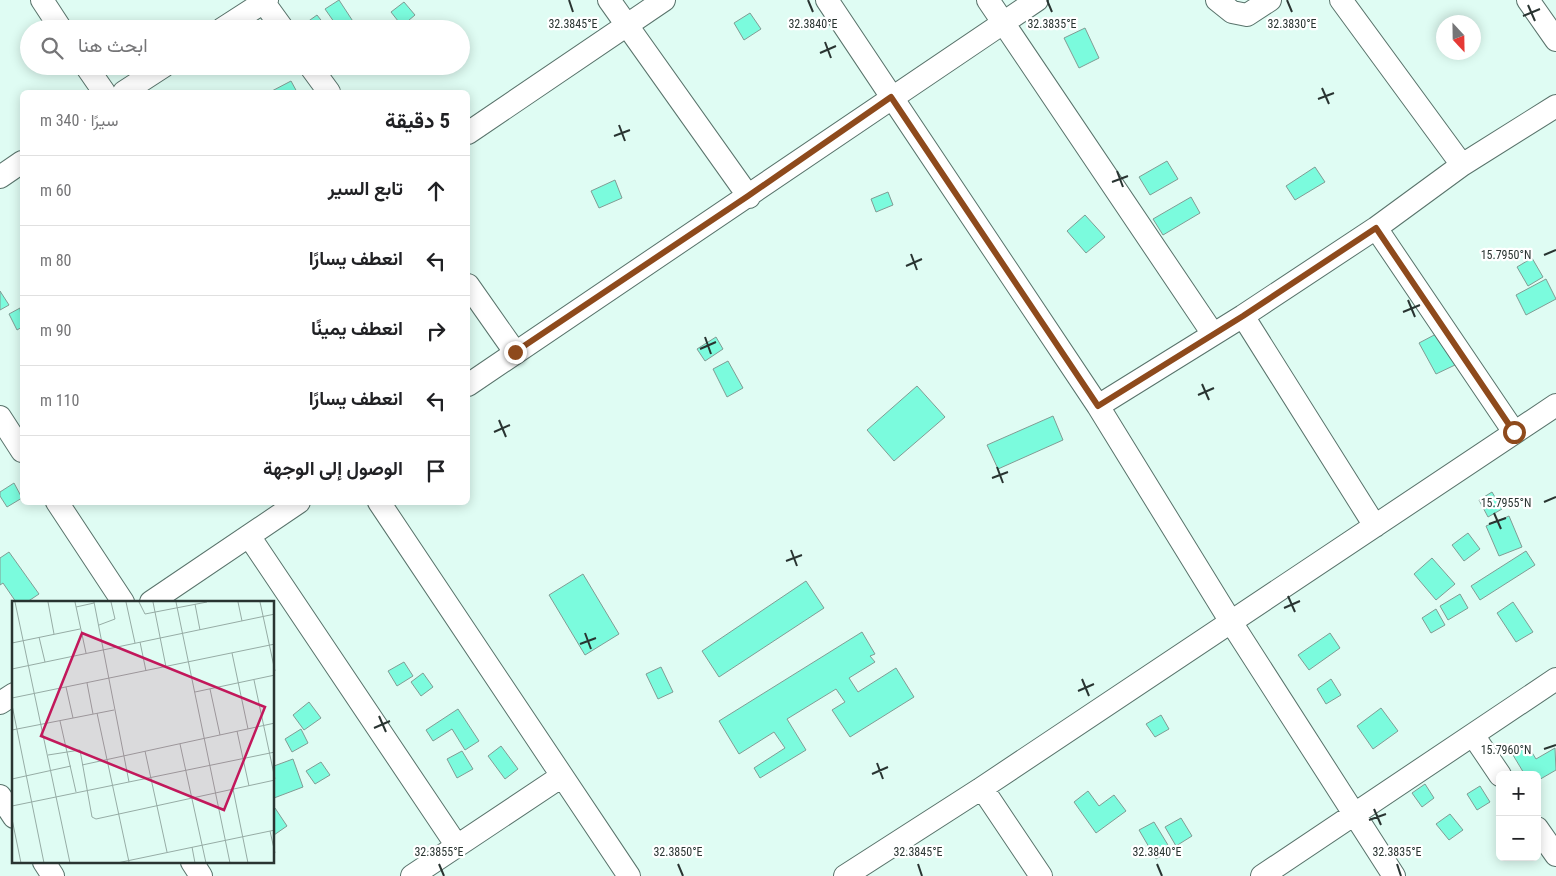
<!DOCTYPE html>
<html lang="ar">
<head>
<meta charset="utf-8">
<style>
  :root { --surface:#fff; --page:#f2f2f2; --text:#202124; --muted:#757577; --line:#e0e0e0 }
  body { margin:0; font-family:"Roboto Condensed",Vazirmatn,sans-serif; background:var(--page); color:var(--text); direction:rtl }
  .controls { position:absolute; right:15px; bottom:15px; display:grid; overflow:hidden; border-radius:8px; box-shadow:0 2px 12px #0003 }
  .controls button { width:45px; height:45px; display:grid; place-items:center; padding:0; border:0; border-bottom:1px solid var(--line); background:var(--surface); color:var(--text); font:25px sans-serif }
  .compass { position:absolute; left:1436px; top:15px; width:45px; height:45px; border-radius:50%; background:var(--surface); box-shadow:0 2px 12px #0003; rotate:158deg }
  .stop { position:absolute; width:15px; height:15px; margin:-11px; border:4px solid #8e4a1c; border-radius:50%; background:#fff }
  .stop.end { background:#8e4a1c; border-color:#fff; box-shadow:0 1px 5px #0008 }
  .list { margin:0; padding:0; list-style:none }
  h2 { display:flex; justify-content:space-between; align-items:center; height:65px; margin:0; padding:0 20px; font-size:21px }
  h2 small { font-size:16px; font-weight:400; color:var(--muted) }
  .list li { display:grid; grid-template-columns:32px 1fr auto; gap:15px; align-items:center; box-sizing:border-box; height:70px; padding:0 20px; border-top:1px solid var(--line) }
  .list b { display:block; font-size:19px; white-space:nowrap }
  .list em { font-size:16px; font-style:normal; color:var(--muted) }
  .icon { flex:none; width:28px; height:28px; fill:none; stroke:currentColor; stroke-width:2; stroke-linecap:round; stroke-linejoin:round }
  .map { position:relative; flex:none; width:1556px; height:876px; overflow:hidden; direction:ltr }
  .search { position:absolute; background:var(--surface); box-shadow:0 2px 12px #0003; left:20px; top:20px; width:450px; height:55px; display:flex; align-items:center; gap:12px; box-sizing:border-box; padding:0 18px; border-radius:28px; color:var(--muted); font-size:19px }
  .panel { position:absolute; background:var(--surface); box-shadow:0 2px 12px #0003; left:20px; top:90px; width:450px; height:415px; border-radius:8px; direction:rtl }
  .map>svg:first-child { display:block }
</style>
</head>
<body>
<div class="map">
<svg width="1556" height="876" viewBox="0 0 1556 876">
  <rect width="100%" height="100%" fill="#dffcf3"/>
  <!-- building -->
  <path fill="#7bfbdd" stroke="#819c94" d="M339,0l19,29h-19l-14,-20z
    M404,2l11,13 -13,11 -11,-14z
    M750,13l11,16 -17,11 -10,-17z
    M317,15l11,14h-23l-2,-4z
    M1085,28l14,30 -20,10 -15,-30z
    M291,81l6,11h-27z
    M1167,161l11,18 -28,16 -11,-18z
    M1315,167l10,15 -30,18 -9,-14z
    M615,180l7,18 -23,10 -8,-17z
    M888,192l5,13 -17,7 -5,-13z
    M1191,197l9,16 -37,22 -10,-16z
    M1085,215l20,22 -19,16 -19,-22z
    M1532,258l11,19 -15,9 -11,-19z
    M1546,279l10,20 -30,16 -10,-20z
    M0,291l9,14 -9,5z
    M20,308l2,19 -5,3 -8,-16z
    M1438,333l17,32 -19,9 -17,-31z
    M716,337l7,12 -18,12 -8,-12z
    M728,361l15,27 -16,9 -14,-28z
    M917,386l28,31 -51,44 -27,-31z
    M1053,416l10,24 -65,29 -11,-24z
    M14,483l8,15 -15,9 -7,-11v-4z
    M1492,492l10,17 -14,8 -9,-17z
    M1509,516l13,31 -23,9 -13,-30z
    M1468,533l12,16 -16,12 -12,-16z
    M1526,551l9,14 -55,35 -9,-14z
    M9,552l30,42 -12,8h-11l-13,-19 -3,2v-27z
    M1432,558l23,26 -19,16 -22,-26z
    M583,574l36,60 -34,21 -36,-60z
    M806,581l18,27 -105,69 -17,-26z
    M1460,594l8,14 -20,12 -8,-14z
    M1513,602l20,30 -17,10 -19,-29z
    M1436,609l9,16 -14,8 -9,-15z
    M862,632l13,22 -5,2 5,6 -26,16 9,14 38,-24 18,29 -64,40 -18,-27 13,-8 -9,-13 -49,30 19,31 -46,28 -6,-10 31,-20 -11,-16 -35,22 -20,-33z
    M1330,633l10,15 -31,22 -11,-15z
    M404,662l9,14 -16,10 -9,-15z
    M661,667l12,25 -15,7 -12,-25z
    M423,673l10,14 -12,9 -10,-14z
    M1331,679l10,16 -15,9 -9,-15z
    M309,702l12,16 -17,12 -11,-15z
    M1381,708l17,23 -25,18 -16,-23z
    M458,709l21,32 -14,9 -13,-21 -19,12 -7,-11z
    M1161,715l8,14 -14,8 -9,-13z
    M301,729l7,14 -16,9 -7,-13z
    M501,746l17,23 -13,10 -17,-23z
    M1528,746l8,13 19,-11 1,22 -19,11v-6h-12l-12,-20z
    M462,751l11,18 -16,9 -10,-19z
    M293,759l10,28 -29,11v-32z
    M321,762l9,13 -15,9 -9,-13z
    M1425,784l9,14 -12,9 -10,-14z
    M1480,786l10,16 -13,8 -10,-16z
    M1088,791l11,15 15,-11 12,16 -30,22 -22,-31z
    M275,808l12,18 -13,9v-26z
    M1450,814l13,16 -14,10 -13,-16z
    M1181,818l11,18 -16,10 -11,-19z
    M1154,822l17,28 -15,9 -17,-29z"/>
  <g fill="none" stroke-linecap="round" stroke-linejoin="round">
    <!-- street casing -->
    <g stroke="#59736b" stroke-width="24">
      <path id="street" d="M42,0l19,29
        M262,0l21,29
        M609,0l140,197
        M827,0l271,406 133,216 163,254
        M988,0l225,334
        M1217,0l15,12 15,3 23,-15
        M1341,0l121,165
        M1528,0l28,40
        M222,29l45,-29
        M86,66l18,26
        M310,66l19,26
        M124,92l40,-26
        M468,133l196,-133
        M0,177l22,-15
        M1376,228l138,204
        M468,285l47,67
        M1243,316l132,210
        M468,385l569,-385
        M1098,406l145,-90 133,-88 86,-63 94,-59
        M0,417l22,34
        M57,502l66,100
        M379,502l250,374
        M249,536l208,310
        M151,602l148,-100
        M0,703l14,-9
        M1473,735l27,40
        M982,788l59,88
        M0,796l14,21
        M1537,828l19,27
        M44,862l9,14
        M192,862l9,14
        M412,876l150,-100
        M845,876l137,-88 574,-383
        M1262,876l294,-197"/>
    </g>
    <!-- street -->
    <use href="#street" stroke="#fff" stroke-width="22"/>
  </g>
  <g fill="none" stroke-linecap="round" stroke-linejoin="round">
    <!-- route -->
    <path stroke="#8e4a1c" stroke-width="6" d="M515,352l233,-156 143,-99 207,309 145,-90 133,-88 138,204"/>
  </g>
  <!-- ticks -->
  <path fill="none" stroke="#293431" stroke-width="2" d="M569,0l4,12M808,0l5,12M1047,0l5,12M1287,0l5,12M1528,5l7,16M1523,16l17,-7M825,42l6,16M820,53l16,-7M1322,88l7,16M1318,99l16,-6M619,125l6,16M614,136l16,-6M1117,171l6,16M1112,182l16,-6M911,254l6,16M1544,255l12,-5M906,266l16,-7M1408,300l7,17M1403,312l17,-7M705,337l6,17M700,349l16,-7M1202,384l7,16M1198,395l16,-7M499,420l7,17M494,432l16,-7M997,467l6,16M992,478l16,-6M1544,502l12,-5M1494,513l7,16M1489,524l17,-6M791,550l6,16M786,561l16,-6M1288,596l7,16M1284,608l16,-7M585,633l6,16M580,644l16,-6M1082,679l7,17M1078,691l16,-7M379,716l7,16M374,728l16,-7M1544,749l12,-4M877,763l6,16M872,774l16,-7M1374,809l7,16M1369,820l17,-6M439,864l5,12M678,864l5,12M918,864l4,12M1157,864l5,12M1397,864l4,12"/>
  <!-- overview -->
  <g transform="translate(12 601)">
    <rect width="262" height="262" fill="#dffcf3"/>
    <path fill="none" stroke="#96aca5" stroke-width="1" d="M3,1l55,261M36,1l6,32M63,1l11,51M82,1l35,180M114,1l9,41M127,1l6,12 62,-12M141,1l13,65M164,1l54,261M226,1l4,19M248,1l15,69M183,3l5,26M64,6l18,-4M87,24l16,-6 -4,-17M27,36l6,25M128,41l6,29M0,42l68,-14M220,52l16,76M0,68l263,-55M242,79l21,99M75,82l6,31M54,86l7,31M198,88l10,46M183,91l80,-17M0,97l263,-54M0,104l32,158M85,112l32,149M48,120l16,71M0,129l102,-20M225,130l12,55M168,143l26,119M133,150l22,101M36,154l32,-5 12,67 4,2 179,-39M70,164l193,-42M0,178l59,-13M221,188l15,74M0,205l263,-54M0,218l9,44M258,230l5,22M180,246l3,16M105,262l158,-33"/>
    <path fill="#c2185b" fill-opacity="0.15" stroke="#c2185b" stroke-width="2.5" d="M70,32l183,74 -41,103 -183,-74z"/>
    <rect width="262" height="262" fill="none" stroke="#293431" stroke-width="2.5"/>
  </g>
  <g font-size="12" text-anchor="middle" fill="#293431" stroke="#fff" stroke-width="4.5" stroke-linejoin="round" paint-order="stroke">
    <text x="573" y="28">32.3845°E</text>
    <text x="813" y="28">32.3840°E</text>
    <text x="1052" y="28">32.3835°E</text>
    <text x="1292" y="28">32.3830°E</text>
    <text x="1506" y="259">15.7950°N</text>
    <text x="1506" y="507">15.7955°N</text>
    <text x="1506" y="754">15.7960°N</text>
    <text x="439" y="856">32.3855°E</text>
    <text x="678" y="856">32.3850°E</text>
    <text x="918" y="856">32.3845°E</text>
    <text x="1157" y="856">32.3840°E</text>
    <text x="1397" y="856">32.3835°E</text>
  </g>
</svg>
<div class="controls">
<button>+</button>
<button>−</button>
</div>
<svg class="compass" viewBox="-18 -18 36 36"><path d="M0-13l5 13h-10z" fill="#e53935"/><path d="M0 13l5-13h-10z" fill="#757577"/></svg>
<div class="stop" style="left:1514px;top:432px"></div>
<div class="stop end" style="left:515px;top:352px"></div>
<div class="search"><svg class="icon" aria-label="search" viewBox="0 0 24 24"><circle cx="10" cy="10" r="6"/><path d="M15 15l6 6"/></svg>ابحث هنا</div>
<section class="panel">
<h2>5 دقيقة<small>سيرًا · 340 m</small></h2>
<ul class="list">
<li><svg class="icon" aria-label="ahead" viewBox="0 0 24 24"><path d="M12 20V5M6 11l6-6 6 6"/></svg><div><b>تابع السير</b></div><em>60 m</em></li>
<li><svg class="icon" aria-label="left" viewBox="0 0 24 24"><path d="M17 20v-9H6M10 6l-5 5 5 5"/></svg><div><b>انعطف يسارًا</b></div><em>80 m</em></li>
<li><svg class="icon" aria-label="right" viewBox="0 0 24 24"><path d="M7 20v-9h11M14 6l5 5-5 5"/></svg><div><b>انعطف يمينًا</b></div><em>90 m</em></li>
<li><svg class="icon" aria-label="left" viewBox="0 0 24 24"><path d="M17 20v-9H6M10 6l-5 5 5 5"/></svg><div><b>انعطف يسارًا</b></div><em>110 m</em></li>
<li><svg class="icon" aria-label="arrive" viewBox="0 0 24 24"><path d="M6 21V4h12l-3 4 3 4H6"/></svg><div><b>الوصول إلى الوجهة</b></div></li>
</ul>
</section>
</div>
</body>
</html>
